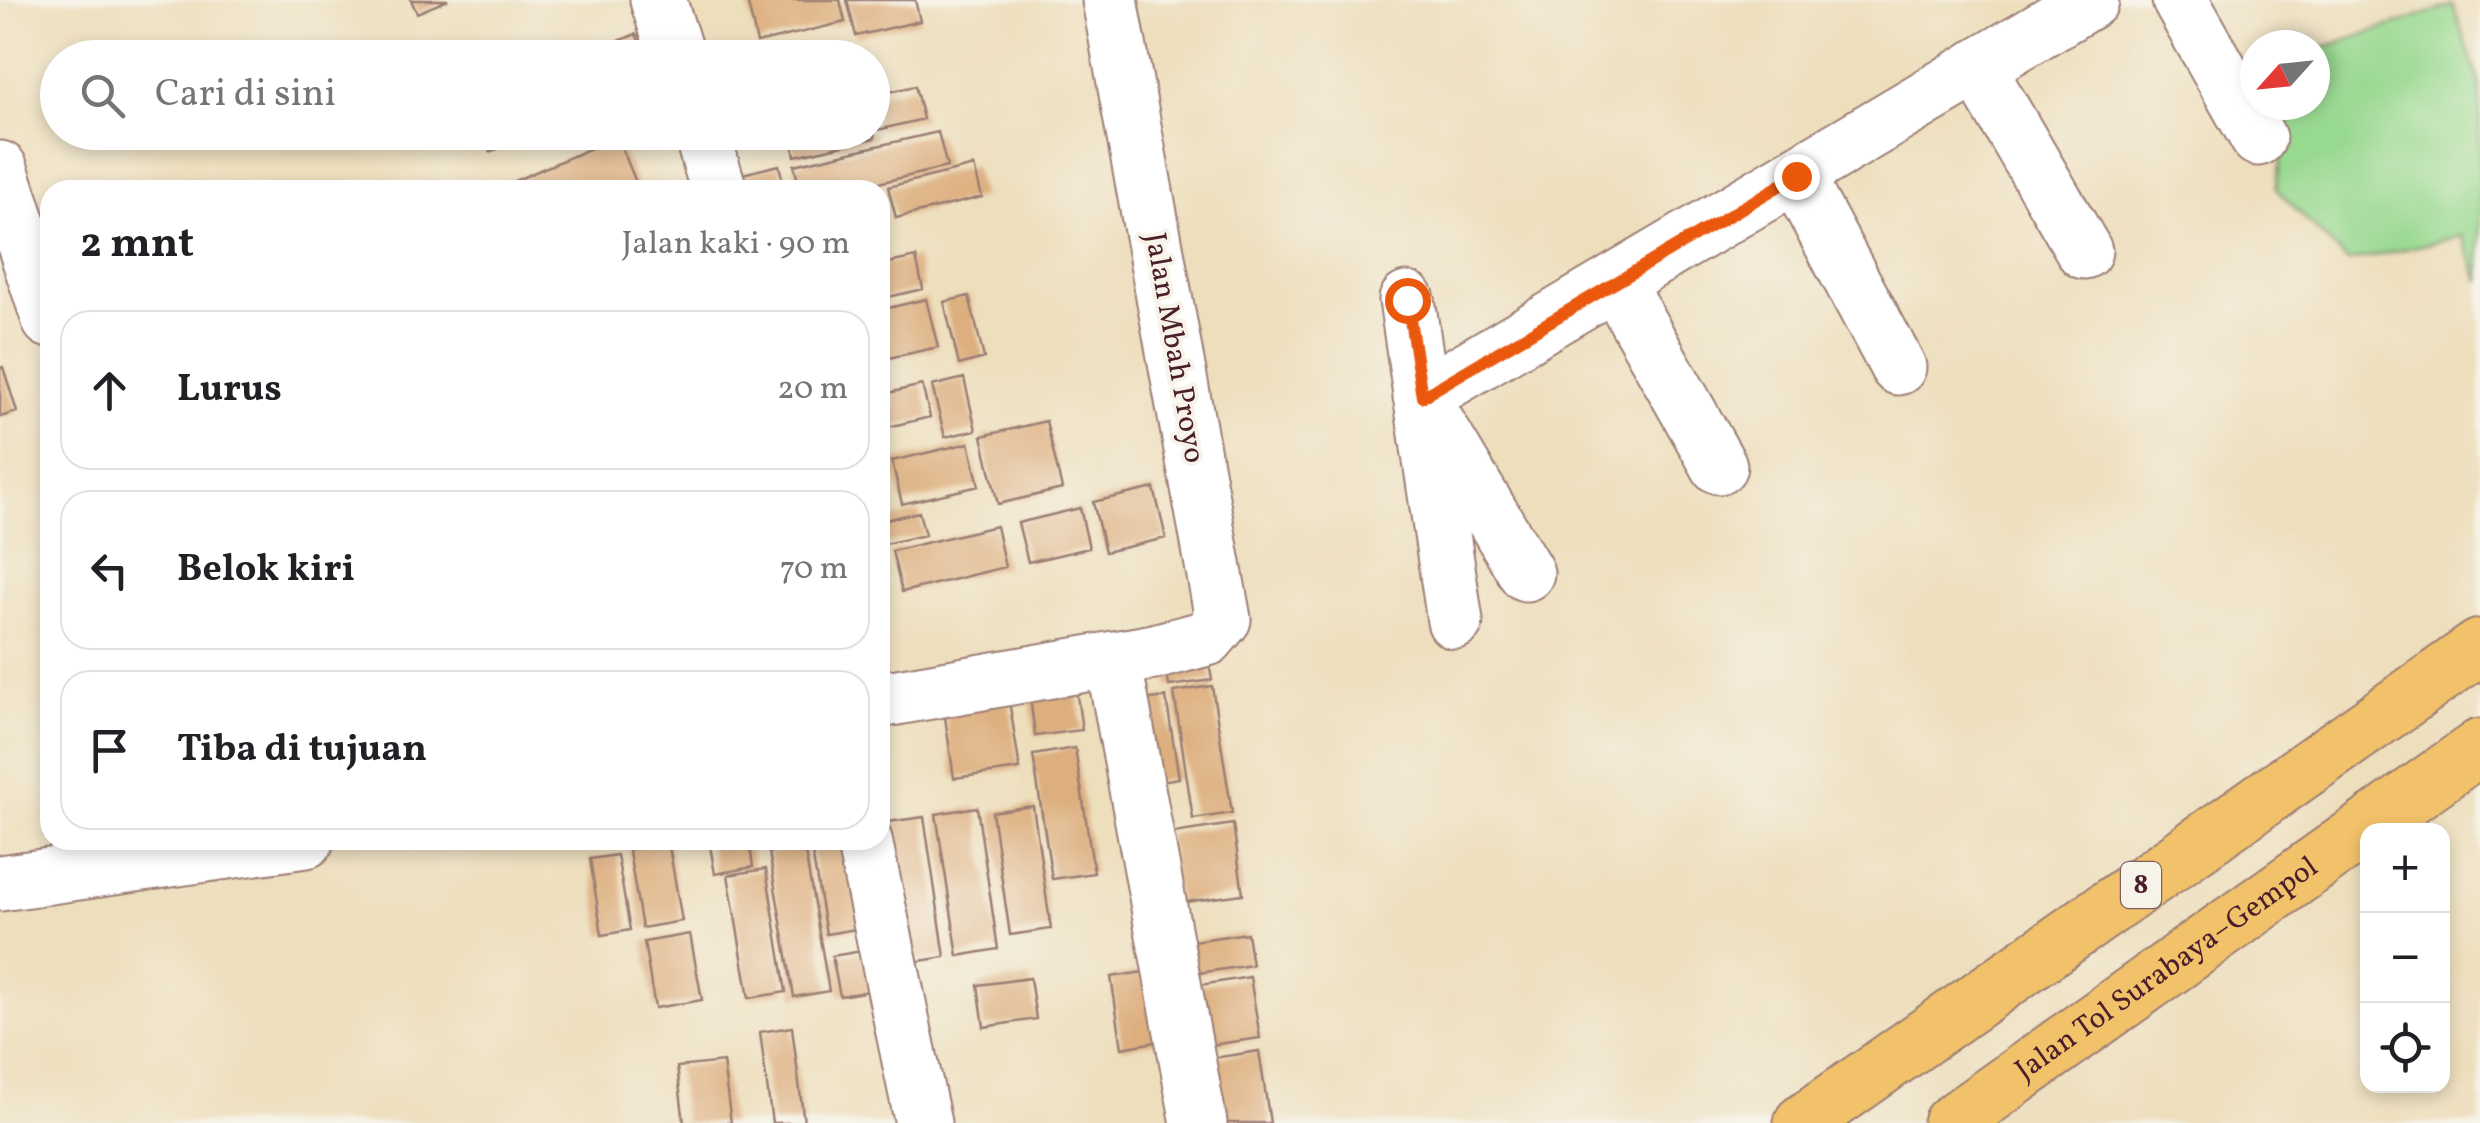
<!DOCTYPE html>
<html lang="id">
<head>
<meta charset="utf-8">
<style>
  :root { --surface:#fff; --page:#f6f6f6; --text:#202124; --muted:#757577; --line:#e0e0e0 }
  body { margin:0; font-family:Vollkorn,serif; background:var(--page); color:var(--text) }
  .controls { position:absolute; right:30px; bottom:30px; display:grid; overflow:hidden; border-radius:20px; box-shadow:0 5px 15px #0003 }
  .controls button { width:90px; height:90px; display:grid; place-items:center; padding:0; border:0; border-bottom:2px solid var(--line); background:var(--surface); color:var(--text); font:50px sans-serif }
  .compass { position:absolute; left:2240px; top:30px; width:90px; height:90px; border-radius:50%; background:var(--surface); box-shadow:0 5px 15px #0003; rotate:243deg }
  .stop { position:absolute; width:30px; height:30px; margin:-22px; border:8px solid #ea580c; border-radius:50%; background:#fff }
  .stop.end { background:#ea580c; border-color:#fff; box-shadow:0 2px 10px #0008 }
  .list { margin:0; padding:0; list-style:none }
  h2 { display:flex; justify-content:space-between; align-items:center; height:130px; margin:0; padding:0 40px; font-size:42px }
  h2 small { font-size:32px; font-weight:400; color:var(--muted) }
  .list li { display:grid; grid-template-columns:65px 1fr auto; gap:30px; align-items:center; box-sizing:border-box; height:160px; margin:0 20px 20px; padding:0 20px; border:2px solid var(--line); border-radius:30px }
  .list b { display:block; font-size:38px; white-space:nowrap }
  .list em { font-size:32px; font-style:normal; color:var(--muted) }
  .icon { flex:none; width:55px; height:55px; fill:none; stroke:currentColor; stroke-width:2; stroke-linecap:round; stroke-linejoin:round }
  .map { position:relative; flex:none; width:2480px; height:1123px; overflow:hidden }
  .search { position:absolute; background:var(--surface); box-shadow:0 5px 15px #0003; left:40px; top:40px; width:850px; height:110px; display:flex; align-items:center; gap:25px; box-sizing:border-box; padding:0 35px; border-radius:55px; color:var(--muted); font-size:38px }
  .panel { position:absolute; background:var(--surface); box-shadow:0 5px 15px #0003; left:40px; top:180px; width:850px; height:670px; border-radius:30px }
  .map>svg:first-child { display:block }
</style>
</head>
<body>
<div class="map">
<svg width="2480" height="1123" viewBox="0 0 2480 1123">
  <rect width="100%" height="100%" fill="#f7f3e8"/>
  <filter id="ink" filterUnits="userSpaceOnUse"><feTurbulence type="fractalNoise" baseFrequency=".01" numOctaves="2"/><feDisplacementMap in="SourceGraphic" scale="20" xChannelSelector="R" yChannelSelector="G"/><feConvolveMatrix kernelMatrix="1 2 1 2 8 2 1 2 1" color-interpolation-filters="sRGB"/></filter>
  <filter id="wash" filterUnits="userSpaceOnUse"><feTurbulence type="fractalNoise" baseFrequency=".0048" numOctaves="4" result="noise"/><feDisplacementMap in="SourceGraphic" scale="40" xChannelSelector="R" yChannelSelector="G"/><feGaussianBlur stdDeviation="2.25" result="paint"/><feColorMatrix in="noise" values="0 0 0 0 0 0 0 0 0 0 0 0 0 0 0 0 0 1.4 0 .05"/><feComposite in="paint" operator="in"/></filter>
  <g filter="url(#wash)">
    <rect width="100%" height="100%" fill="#eddebc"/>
    <!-- green -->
    <path fill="#98d990" stroke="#717c5e" stroke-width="2.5" d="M2453,5l27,79v198l-18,-46 -114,26 -72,-73 14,-84h25v-55z"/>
    <g id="blocks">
      <!-- building -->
      <path fill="#ddae7e" d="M411,0h37l-31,13z
        M747,0h93l5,22 -88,21z
        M847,0h68l5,21 -64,15z
        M636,34l10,24h-66v-1z
        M915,86l8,33 -45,11 -6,-34z
        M482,132h53l-45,20z
        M790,132h84l1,6 -80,18z
        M938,132l9,35 -99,23h-48l-6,-25z
        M617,137l22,52 -146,1z
        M779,165l6,25h-56l-3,-12z
        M974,166l8,31 -86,21 -8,-31z
        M916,257l7,32 -43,10v-34z
        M969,296l15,62 -25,7 -15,-63z
        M926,299l12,48 -58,13v-50z
        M3,367l14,45 -17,5v-49z
        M964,378l12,52 -31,7 -13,-51z
        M922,385l8,32 -50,12v-34z
        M1046,421l16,68 -64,15 -16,-68z
        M969,443l10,43 -77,18 -10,-43z
        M1154,488l12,50 -61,14 -12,-50z
        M1080,508l9,40 -61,14 -10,-39z
        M919,512l6,23 -45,10v-24z
        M996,526l9,41 -103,25 -10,-41z
        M1205,641l7,39 -43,6 -5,-35z
        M1075,682l7,48 -47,6 -6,-47z
        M1212,686l20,127 -39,6 -19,-127z
        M1008,694l12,75 -66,9 -11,-74z
        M1166,697l13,81 -36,6 -12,-82z
        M1075,748l19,125 -42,6 -19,-124z
        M1033,806l18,123 -41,6 -18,-123z
        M977,807l21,142 -40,7 -22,-142z
        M924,817l21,140 -45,7 -20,-141z
        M1233,824l10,70 -65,9 -11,-69z
        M627,840h41l14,81 -40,7z
        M709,840h40l4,27 -38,7z
        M810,840h43l15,87 -42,7z
        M804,846l25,145 -35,6 -25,-145z
        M617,855l13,75 -28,5 -12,-76z
        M766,869l20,123 -37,6 -21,-123z
        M1247,933l5,32 -74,11 -5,-32z
        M690,934l12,66 -47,8 -11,-66z
        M874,949l7,40 -41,7 -8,-40z
        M1150,971l11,70 -39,7 -11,-71z
        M1250,977l10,61 -57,8 -9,-60z
        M1030,978l6,41 -52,8 -6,-42z
        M792,1027l12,96h-32l-12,-91z
        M1259,1051l11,72h-52l-11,-64z
        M723,1062l8,61h-47l-7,-56z"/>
    </g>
  </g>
  <g filter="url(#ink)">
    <use href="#blocks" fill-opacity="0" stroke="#9c7e74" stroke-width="2.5"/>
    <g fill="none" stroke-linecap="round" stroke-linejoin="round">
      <!-- minor casing -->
      <g stroke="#9c7e74" stroke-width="59">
        <path id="minor" d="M658,0l19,58
          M2180,0l78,138
          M1977,67l107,184
          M701,132l18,58
          M0,169l50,151
          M1796,176l102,191
          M1616,283l103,183
          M1407,300l48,321
          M1526,573l-105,-176 670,-397
          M1113,659l86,464
          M880,700l274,-48 53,-14 16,-19 -113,-619
          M864,840l59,283
          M0,883l306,-43"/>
      </g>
      <!-- highway casing -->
      <g stroke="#9c7e74" stroke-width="59">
        <g id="highway">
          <path d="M1802,1123l678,-476"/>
          <path id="s1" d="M1951,1123l529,-376"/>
        </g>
      </g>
      <!-- minor -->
      <use href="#minor" stroke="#fff" stroke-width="55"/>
      <!-- highway -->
      <use href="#highway" stroke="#f2c26a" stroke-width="55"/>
    </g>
  </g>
  <g fill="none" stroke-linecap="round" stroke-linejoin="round" filter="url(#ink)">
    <!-- route -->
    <path stroke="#ea580c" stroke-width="12" d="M1407,300l15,97 374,-221"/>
  </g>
  <g text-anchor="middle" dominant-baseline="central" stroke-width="8" stroke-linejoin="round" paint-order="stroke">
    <!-- shield labels -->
    <rect fill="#f7f3e8" stroke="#7e5f64" stroke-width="2.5" x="2121" y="862" width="40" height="46" rx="8"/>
    <g font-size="28" font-weight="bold" fill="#4a1f2b">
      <text x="2141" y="885">8</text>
    </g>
    <!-- street labels -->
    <g font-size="30" fill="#4a1f2b" stroke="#f7f3e8">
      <text transform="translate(1174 348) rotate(80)">Jalan Mbah Proyo</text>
      <text stroke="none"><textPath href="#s1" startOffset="265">Jalan Tol Surabaya–Gempol</textPath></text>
    </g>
  </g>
</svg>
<div class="controls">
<button>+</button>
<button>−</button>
<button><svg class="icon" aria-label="locate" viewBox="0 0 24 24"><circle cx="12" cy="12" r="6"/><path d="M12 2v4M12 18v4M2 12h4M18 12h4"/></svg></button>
</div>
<svg class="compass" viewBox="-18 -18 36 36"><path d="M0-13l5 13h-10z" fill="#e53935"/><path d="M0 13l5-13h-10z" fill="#757577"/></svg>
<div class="stop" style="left:1407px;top:300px"></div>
<div class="stop end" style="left:1796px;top:176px"></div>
<div class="search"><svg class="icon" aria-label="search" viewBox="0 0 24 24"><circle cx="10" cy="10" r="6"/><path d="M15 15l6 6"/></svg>Cari di sini</div>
<section class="panel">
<h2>2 mnt<small>Jalan kaki · 90 m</small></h2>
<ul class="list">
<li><svg class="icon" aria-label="ahead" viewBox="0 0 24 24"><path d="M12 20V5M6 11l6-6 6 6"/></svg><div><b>Lurus</b></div><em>20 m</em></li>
<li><svg class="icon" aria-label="left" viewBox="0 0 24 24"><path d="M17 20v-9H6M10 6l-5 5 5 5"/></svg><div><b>Belok kiri</b></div><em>70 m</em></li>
<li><svg class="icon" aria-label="arrive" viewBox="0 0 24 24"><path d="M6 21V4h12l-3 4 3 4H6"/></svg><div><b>Tiba di tujuan</b></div></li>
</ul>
</section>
</div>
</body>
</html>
